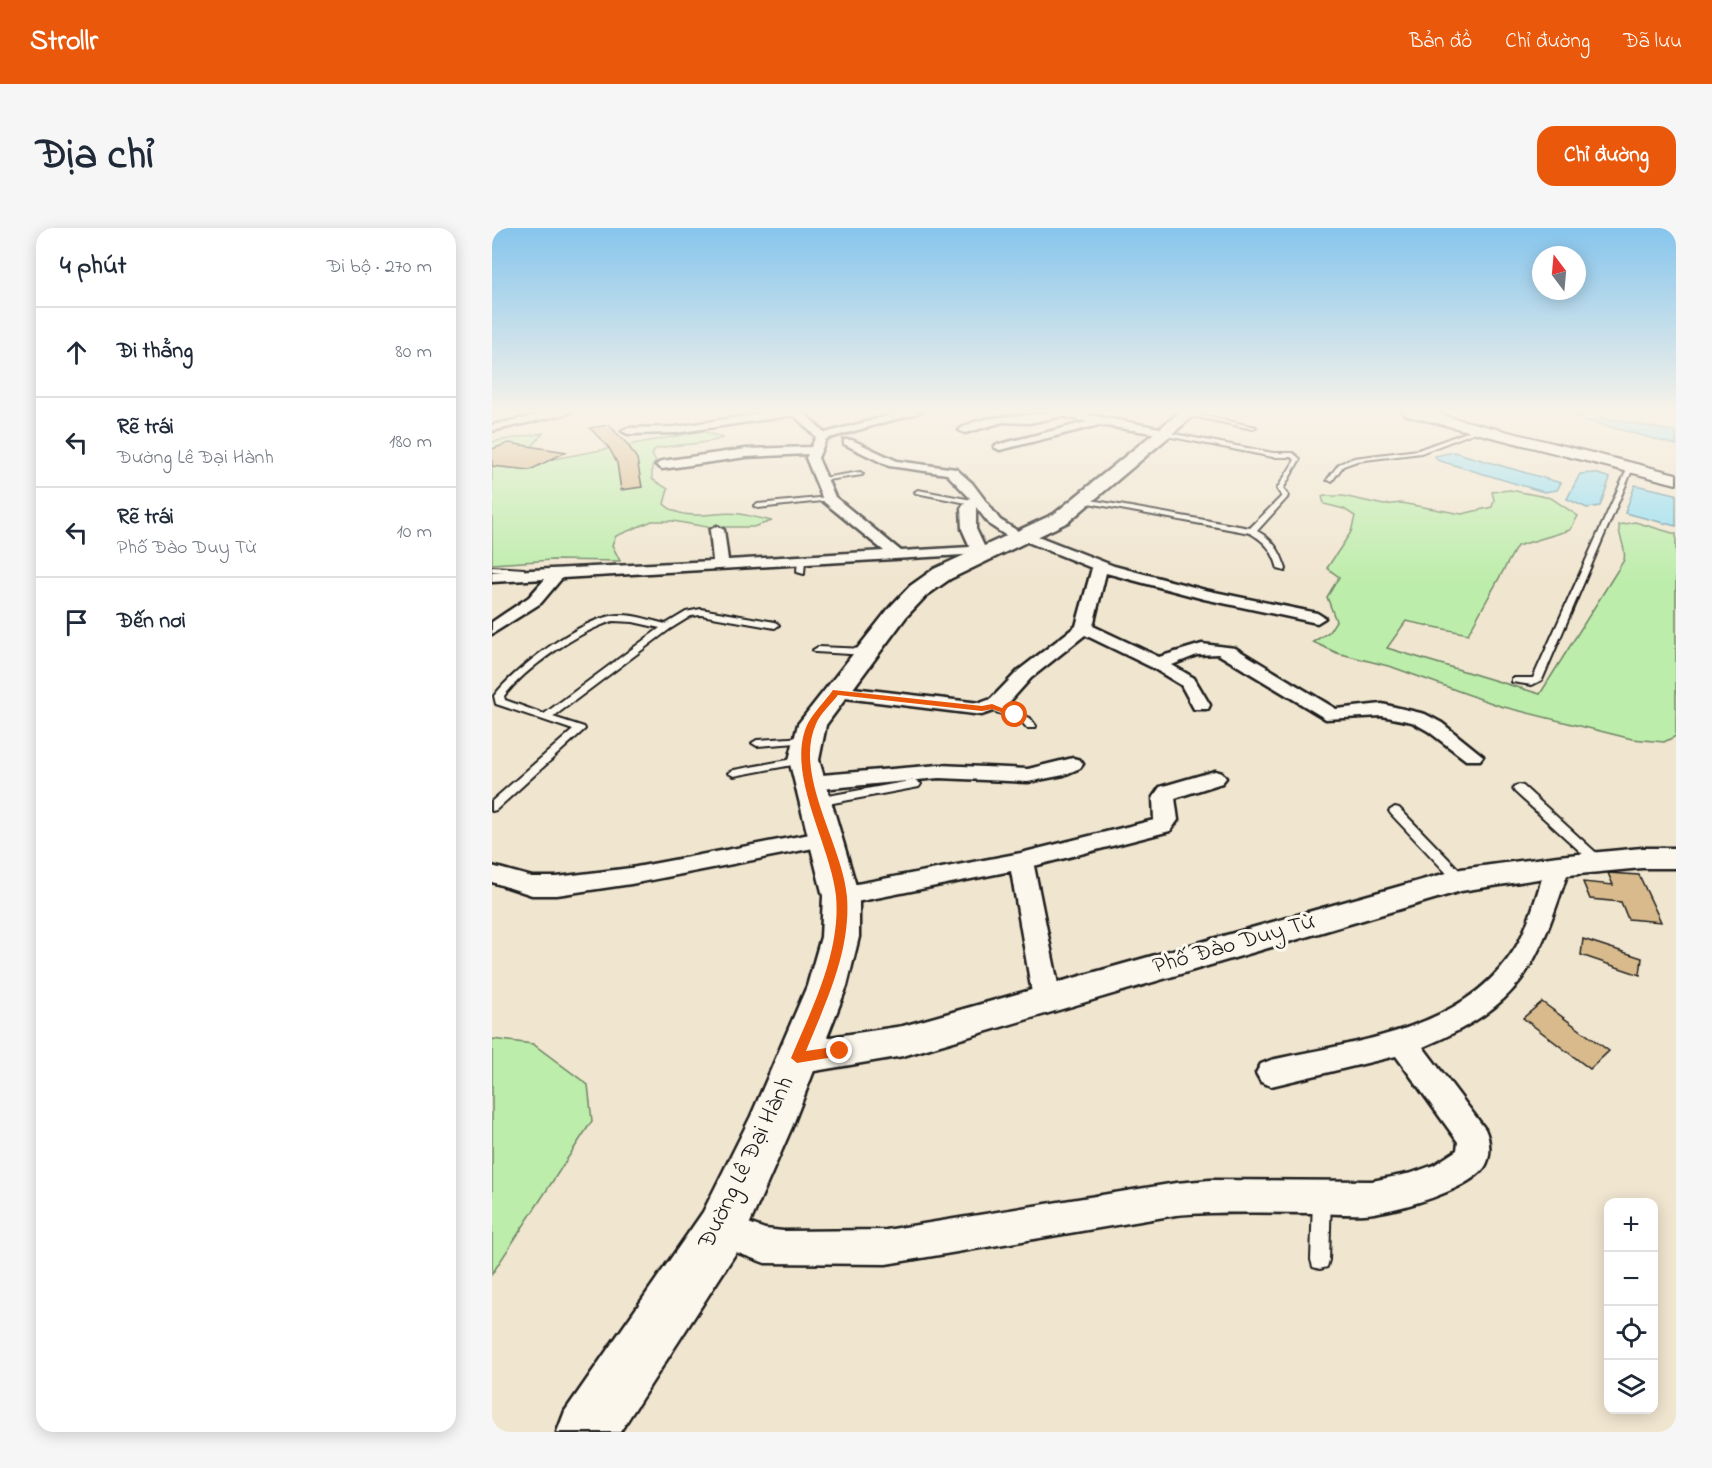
<!DOCTYPE html>
<html lang="vi">
<head>
<meta charset="utf-8">
<style>
  :root { --surface:#fff; --page:#f6f6f7; --text:#1f2937; --muted:#747a83; --line:#e0e1e3; --accent:#ea580c }
  body { margin:0; font-family:"Indie Flower",sans-serif; background:var(--page); color:var(--text) }
  .controls { position:absolute; right:18px; bottom:18px; display:grid; overflow:hidden; border-radius:12px; box-shadow:0 3px 15px #0003 }
  .controls button { width:54px; height:54px; display:grid; place-items:center; padding:0; border:0; border-bottom:2px solid var(--line); background:var(--surface); color:var(--text); font:30px sans-serif }
  .compass { position:absolute; left:1040px; top:18px; width:54px; height:54px; border-radius:50%; background:var(--surface); box-shadow:0 3px 15px #0003; rotate:344deg }
  .stop { position:absolute; width:18px; height:18px; margin:-14px; border:4px solid #ea580c; border-radius:50%; background:#fff }
  .stop.end { background:#ea580c; border-color:#fff; box-shadow:0 2px 6px #0008 }
  .list { margin:0; padding:0; list-style:none }
  h2 { display:flex; justify-content:space-between; align-items:center; height:78px; margin:0; padding:0 24px; font-size:26px }
  h2 small { font-size:20px; font-weight:400; color:var(--muted) }
  .list li { display:grid; grid-template-columns:39px 1fr auto; gap:18px; align-items:center; box-sizing:border-box; height:90px; padding:0 24px; border-top:2px solid var(--line) }
  .list b { display:block; font-size:22px; white-space:nowrap }
  .list p { margin:0; font-size:20px; white-space:nowrap; color:var(--muted) }
  .list em { font-size:20px; font-style:normal; color:var(--muted) }
  .icon { flex:none; width:33px; height:33px; fill:none; stroke:currentColor; stroke-width:2; stroke-linecap:round; stroke-linejoin:round }
  .map { position:relative; flex:none; width:1184px; height:1204px; overflow:hidden; border-radius:18px }
  header { display:flex; align-items:center; gap:36px; box-sizing:border-box; height:84px; padding:0 30px; background:var(--accent); color:#fff }
  header strong { font-size:28px }
  nav { display:flex; gap:33px; margin-inline-start:auto; font-size:21px }
  .intro { display:flex; align-items:center; justify-content:space-between; box-sizing:border-box; height:144px; padding:0 36px }
  h1 { margin:0; font-size:42px }
  .button { padding:15px 27px; border-radius:18px; background:var(--accent); color:#fff; font-size:21px; font-weight:700 }
  main { display:flex; gap:36px; padding:0 36px }
  aside { flex:1; background:var(--surface); border-radius:18px; box-shadow:0 3px 15px #0003 }
  .map>svg:first-child { display:block }
</style>
</head>
<body>
<header>
<strong>Strollr</strong>
<nav><a>Bản đồ</a><a>Chỉ đường</a><a>Đã lưu</a></nav>
</header>
<div class="intro"><h1>Địa chỉ</h1><a class="button">Chỉ đường</a></div>
<main>
<aside>
<h2>4 phút<small>Đi bộ · 270 m</small></h2>
<ul class="list">
<li><svg class="icon" aria-label="ahead" viewBox="0 0 24 24"><path d="M12 20V5M6 11l6-6 6 6"/></svg><div><b>Đi thẳng</b></div><em>80 m</em></li>
<li><svg class="icon" aria-label="left" viewBox="0 0 24 24"><path d="M17 20v-9H6M10 6l-5 5 5 5"/></svg><div><b>Rẽ trái</b><p>Đường Lê Đại Hành</p></div><em>180 m</em></li>
<li><svg class="icon" aria-label="left" viewBox="0 0 24 24"><path d="M17 20v-9H6M10 6l-5 5 5 5"/></svg><div><b>Rẽ trái</b><p>Phố Đào Duy Từ</p></div><em>10 m</em></li>
<li><svg class="icon" aria-label="arrive" viewBox="0 0 24 24"><path d="M6 21V4h12l-3 4 3 4H6"/></svg><div><b>Đến nơi</b></div></li>
</ul>
</aside>
<div class="map">
<svg width="1184" height="1204" viewBox="0 0 1184 1204">
  <rect width="100%" height="100%" fill="#f0e5cf"/>
  <filter id="ink" filterUnits="userSpaceOnUse"><feTurbulence type="fractalNoise" baseFrequency=".0167" numOctaves="2"/><feDisplacementMap in="SourceGraphic" scale="12" xChannelSelector="R" yChannelSelector="G"/><feConvolveMatrix kernelMatrix="1 2 1 2 8 2 1 2 1" color-interpolation-filters="sRGB"/></filter>
  <g filter="url(#ink)">
    <!-- green -->
    <path fill="#bdedab" stroke="#6c8464" stroke-width="1.5" d="M211,203l20,7c-22,8 -45,5 -68,11l-3,6 4,6 -4,6v12l16,10 -4,15c21,20 51,6 76,10 11,2 22,5 32,7l-19,6h-46l-34,-6h-21l-36,15 -4,9 8,16 -68,-1 -60,4v-122l51,-9 -27,33z
      M1018,262l41,8 27,18 -8,14 -53,16 -49,88 -62,-13 -19,27 153,46 84,-134c3,-14 -6,-22 -5,-35l16,-3 41,12v202l-12,6 -32,-3 -132,-33 -108,-39 -55,-14 -24,-11 16,-10 7,-11 -9,-24 12,-20 -12,-9 24,-36 4,-16 -11,-7 -20,-5 -2,-8h21l41,9 17,-2 61,11 30,-7 2,-7 -2,-8z
      M0,811l41,5 55,41 4,36 -100,153z"/>
    <!-- water -->
    <path fill="#93def4" stroke="#63909e" stroke-width="1.5" d="M1100,187l84,17v13l-106,-29z
      M962,224l107,31 -4,7 -13,2 -107,-32 -2,-4z
      M1103,245l15,5 -10,28 -13,2 -20,-9 13,-25z
      M1143,257l41,9v32l-51,-13z"/>
    <!-- building -->
    <path fill="#d8ba8c" stroke="#1c1c1c" stroke-width="1.5" d="M117,197l19,20 9,14 5,28 -21,3 -4,-27 -8,-15 -19,-20z
      M17,215l57,9 -36,18 -38,-4v-17z
      M1116,645l31,2 22,47 -33,-3 -7,-17 -31,-3 -7,-17 30,3z
      M1091,711l59,19 -2,17 -59,-20z
      M1050,774l67,49 -19,18 -67,-51z"/>
    <g fill="none" stroke-linecap="round" stroke-linejoin="round">
      <!-- service casing -->
      <g stroke="#1c1c1c" stroke-width="4">
        <path id="service" d="M681,184h13l70,15 -3,2z
          M986,200l5,1 -62,24 -64,8 -14,5 -11,15 -5,-1 12,-16 15,-6 64,-8z
          M672,204l109,21h20l7,6 -17,30 5,6 -1,3 -30,33c17,9 23,20 29,38l-1,2 -7,-2c-5,-18 -12,-27 -28,-36l-167,-31 -1,-1 3,-2 165,29 31,-31v-2l-4,-6 18,-29 -4,-3h-18l-111,-22z
          M1136,239l5,1 -91,212 -10,5 -20,-3v-4h21z
          M368,244l3,2 -1,1 -42,6 -3,-2z
          M426,262l54,10 3,2 -3,2 -56,-11 -1,-1z
          M337,269l3,2 -1,1 -73,8 -4,-2 4,-2z
          M306,330l7,2 -1,14 -7,-2z
          M0,339l32,2v7l-4,2 -4,-2 1,-3 -25,-2z
          M209,381l74,13 4,3 -4,3 -74,-13 -10,1 -21,13 -117,88 31,10 1,2 -89,81 -4,1v-10l81,-71 -77,-26 -2,-8c20,-27 83,-74 117,-80 18,-4 37,4 55,8l20,-12zM121,393l20,1 27,6 -116,86 -39,-14 -1,-4c23,-29 73,-64 109,-75z
          M326,419l49,2 5,3 -5,3 -52,-3 -2,-2z
          M500,476l38,14 6,8 -1,2h-8l-5,-6 -34,-13 -1,-2z
          M314,509l5,3 -1,2 -53,4 -5,-3 5,-3z
          M312,529l4,1 1,2 -1,2 -74,14 -6,-3 6,-3z
          M423,552l6,4 -2,3 -102,19 -6,-4 6,-4z
          M1027,557l4,1 80,73 2,3 -2,3h-8l-80,-73 -2,-3 2,-3z
          M903,579l4,1 67,69 1,3 -1,3h-10l-65,-69 -2,-3z
          M830,961l6,3 3,6 -2,62 -2,7 -7,2 -7,-2 -2,-7 2,-62 3,-6z"/>
      </g>
      <!-- minor casing -->
      <g stroke="#1c1c1c" stroke-width="5">
        <path id="minor" d="M60,184h21l-81,19v-6z
          M279,184h32l22,21 78,-21h18l-95,27 -8,19 17,39 66,54 69,-4 -8,-18 -1,-21 9,-10 -23,-24 -58,-8 -45,-22v-4h8l45,21 59,8 16,14 28,37 21,13h9l84,33 91,24 112,23 8,5 -8,5 -113,-24 -98,-26 -13,53 66,31 43,-13 33,4 101,61 46,-5 43,10 17,9 41,33 -3,4h-14l-38,-29 -16,-9 -30,-6 -56,3 -108,-65 -21,1 -25,10 22,13 16,27 -2,4h-14l-13,-24 -28,-17 -68,-33 -54,43 -26,29 -23,8 -153,-19 -2,-4 2,-4 7,-2 144,17 11,-4 28,-29 57,-44 16,-58 -67,-27 -17,-4 -18,-12 -14,-18v22l8,17 14,1 2,3 -2,3 -436,25 -21,25 -49,31v-12l37,-25 16,-18 -53,3v-10l221,-11 -3,-31 7,-4 7,4 4,30 156,-9 -60,-49 -18,-44 2,-4 -62,3 -84,12 -6,-4 6,-4 84,-12 65,-2 5,-10 -22,-22 -119,18 -47,1 -6,-3 6,-3 47,-1z
          M559,184c36,0 78,11 115,17l6,3 -6,3 -67,-10 -99,25 -6,-3 2,-2 91,-23 -24,-6 -34,7 -26,-1 -38,11 -6,-3c21,-17 66,-12 92,-18z
          M581,530l7,2 3,4 -3,4 -16,7 -36,7 -89,-4 -129,12 -7,-2 -4,-5 4,-5 7,-2 129,-11 89,4z
          M723,543l7,2 4,5 -4,5 -47,15 3,22 -8,11 -136,35 27,133 -4,8 -10,3 -10,-3 -4,-8 -22,-128 -170,34 -9,-3 -3,-6 3,-6 9,-3 180,-34 133,-33 -1,-23 7,-10z
          M334,603l8,3 3,5 -3,5 -203,40 -74,11h-25l-40,-13v-16l40,11h25l74,-9z
          M1066,630l8,2 4,6c-33,99 -45,138 -147,181l62,82c5,11 7,28 -1,39 -18,23 -83,41 -110,45 -19,3 -41,0 -60,0 -46,0 -92,-2 -138,2l-290,49 -121,-1 -56,-21 -5,-12 5,-12 12,-5 44,16 18,2 103,-1 290,-47 34,-3 162,1 40,-8 22,-8 23,-15 1,-8 -62,-86 -125,30 -10,-4 -5,-9 5,-9 10,-4c86,-19 194,-29 245,-113 14,-24 21,-54 30,-81l4,-6z"/>
      </g>
      <!-- tertiary casing -->
      <g stroke="#1c1c1c" stroke-width="5">
        <path id="tertiary" d="M1150,620h34v20h-34l-84,8 -97,15 -558,165 -106,18 -13,-5 -5,-11 5,-11 13,-5 106,-16 558,-157 97,-13z"/>
      </g>
      <!-- secondary casing -->
      <g stroke="#1c1c1c" stroke-width="4">
        <path id="secondary" d="M911,184h26l247,62v10l-271,-69z"/>
      </g>
      <!-- primary casing -->
      <g stroke="#1c1c1c" stroke-width="5">
        <path id="primary" d="M688,184h18l-130,110 -118,57 -24,17 -20,21 -80,108 -7,35 40,136v41l-12,49 -55,141 -53,121 -119,184h-63l8,-21 138,-199 48,-96 56,-130 14,-49 2,-41 -34,-136 9,-36 92,-117 20,-21 24,-17 120,-55z"/>
      </g>
      <!-- service -->
      <use href="#service" fill="#fbf7ec" fill-rule="evenodd"/>
      <!-- minor -->
      <use href="#minor" fill="#fbf7ec" fill-rule="evenodd"/>
      <!-- tertiary -->
      <use href="#tertiary" fill="#fbf7ec" fill-rule="evenodd"/>
      <!-- secondary -->
      <use href="#secondary" fill="#fbf7ec" fill-rule="evenodd"/>
      <!-- primary -->
      <use href="#primary" fill="#fbf7ec" fill-rule="evenodd"/>
    </g>
  </g>
  <!-- sky -->
  <linearGradient id="sky" x2="0" y2="1"><stop stop-color="#86c5ed"/><stop offset="0.52" stop-color="#f8f3e9"/><stop offset="1" stop-color="#f8f3e9" stop-opacity="0"/></linearGradient>
  <rect width="1184" height="353" fill="url(#sky)"/>
  <!-- route -->
  <path fill="#ea580c" d="M341,462l149,16 10,-2 27,11 -4,2 -23,-8 -10,2 -144,-16c-7,9 -18,19 -22,29 -23,51 27,121 31,173 4,54 -21,105 -41,154l34,-5 6,5 -6,5 -43,7 -6,-5c21,-50 50,-106 45,-162 -5,-51 -52,-124 -28,-173 6,-11 17,-22 25,-33z"/>
  <g text-anchor="middle" dominant-baseline="central" stroke-width="6" stroke-linejoin="round" paint-order="stroke">
    <!-- street labels -->
    <g font-size="24" fill="#1c1c1c" stroke="#fbf7ec">
      <text transform="translate(742 717) rotate(-16)">Phố Đào Duy Từ</text>
      <text transform="translate(255 935) rotate(-64)">Đường Lê Đại Hành</text>
    </g>
  </g>
</svg>
<div class="controls">
<button>+</button>
<button>−</button>
<button><svg class="icon" aria-label="locate" viewBox="0 0 24 24"><circle cx="12" cy="12" r="6"/><path d="M12 2v4M12 18v4M2 12h4M18 12h4"/></svg></button>
<button><svg class="icon" aria-label="layers" viewBox="0 0 24 24"><path d="M12 4l9 5-9 5-9-5zM3 14l9 5 9-5"/></svg></button>
</div>
<svg class="compass" viewBox="-18 -18 36 36"><path d="M0-13l5 13h-10z" fill="#e53935"/><path d="M0 13l5-13h-10z" fill="#747a83"/></svg>
<div class="stop" style="left:523px;top:487px"></div>
<div class="stop end" style="left:348px;top:823px"></div>
</div>
</main>
</body>
</html>
